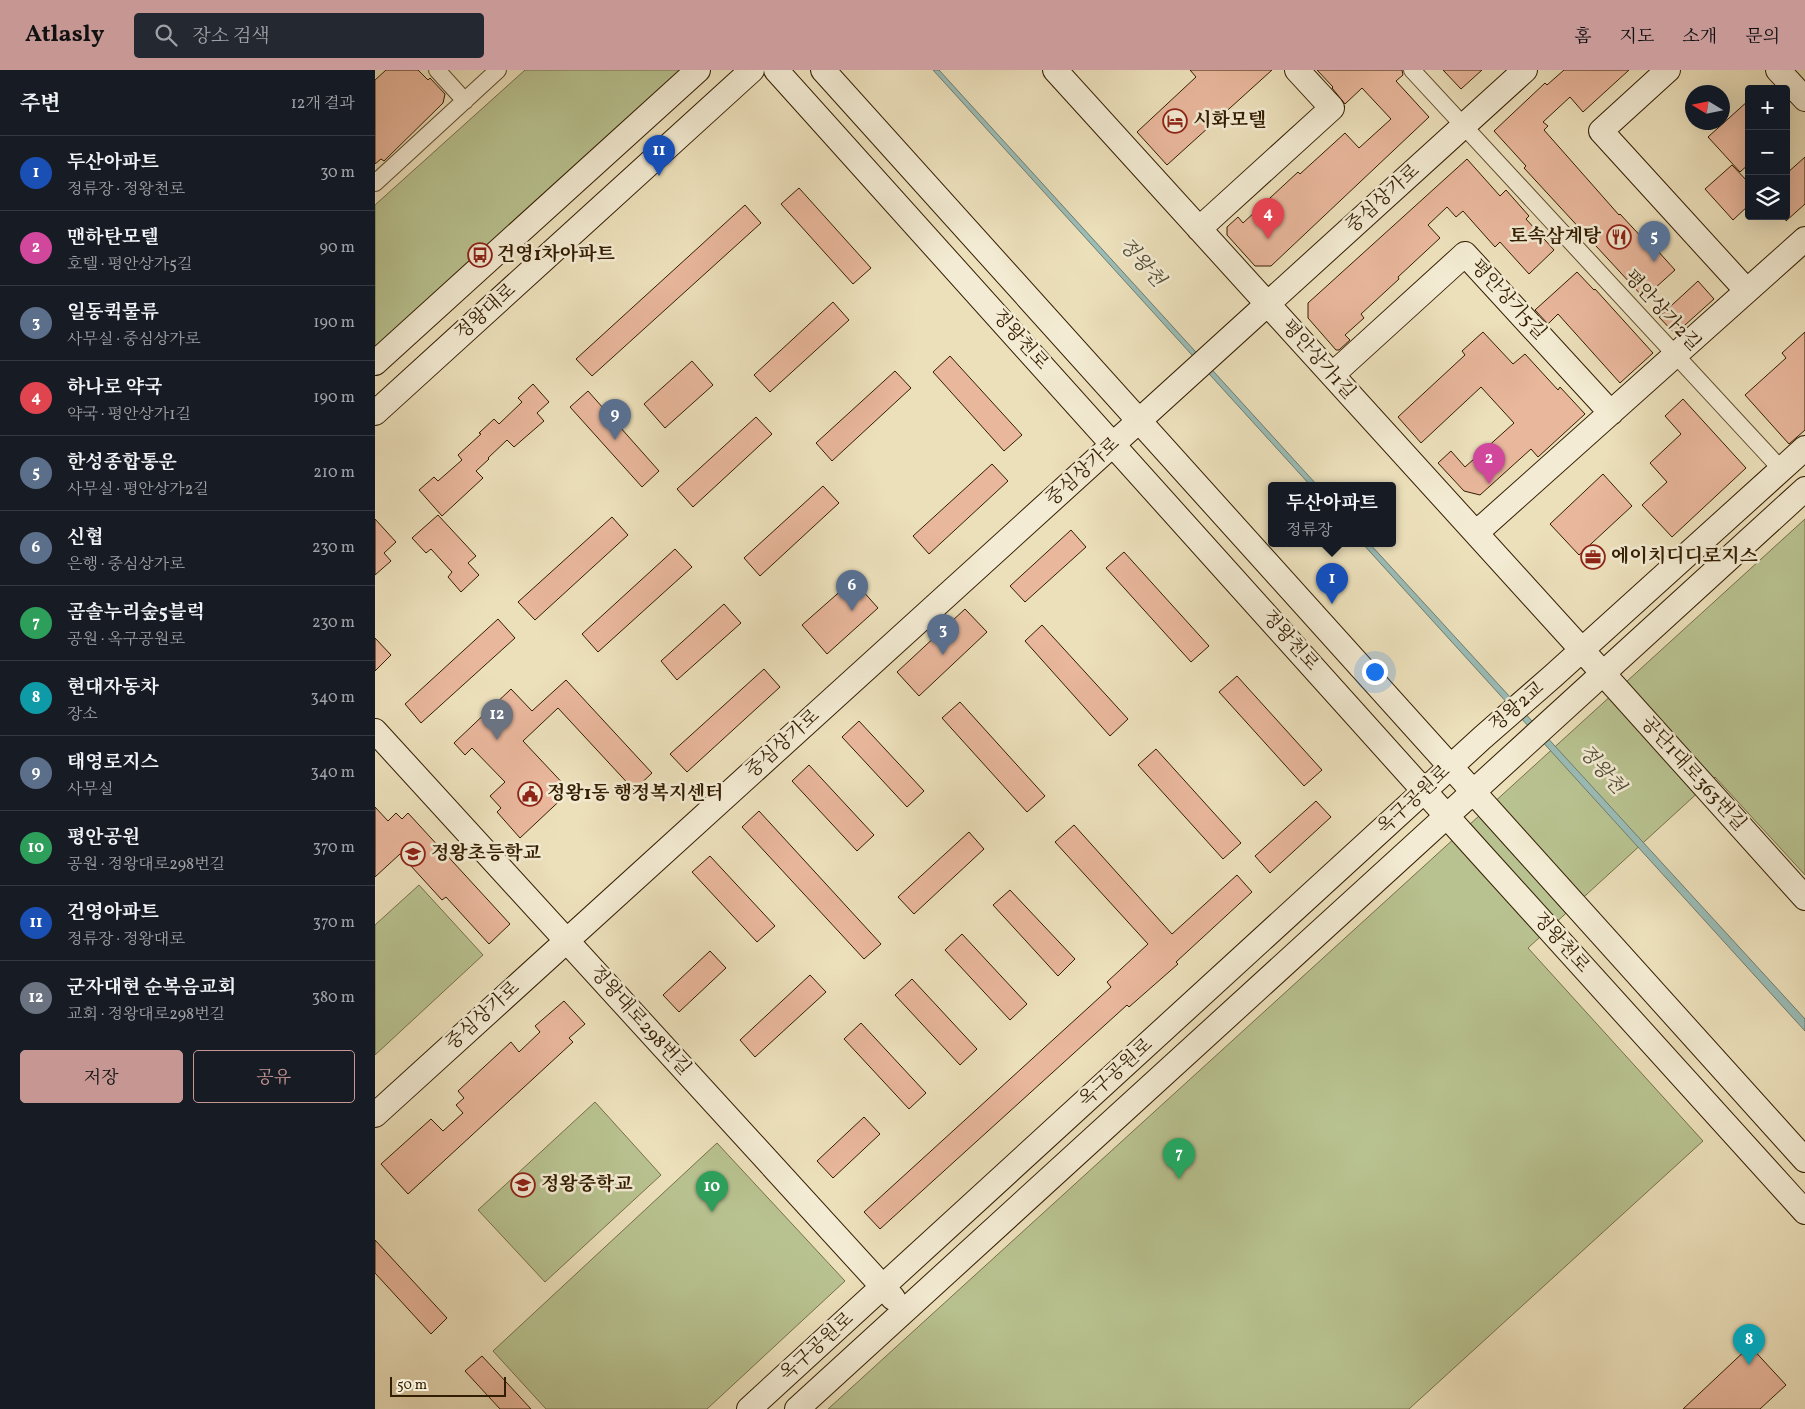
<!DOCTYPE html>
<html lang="ko">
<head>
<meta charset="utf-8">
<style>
  :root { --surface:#171b24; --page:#242831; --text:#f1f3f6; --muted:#9ea1a6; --line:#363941; --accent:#c59692 }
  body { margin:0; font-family:Vollkorn,"Noto Serif KR",serif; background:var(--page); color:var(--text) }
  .controls { position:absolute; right:15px; top:15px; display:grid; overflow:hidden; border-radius:5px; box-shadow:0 5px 20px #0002 }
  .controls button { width:45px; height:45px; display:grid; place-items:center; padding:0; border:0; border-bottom:1px solid var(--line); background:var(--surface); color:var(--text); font:25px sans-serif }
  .compass { position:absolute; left:1310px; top:15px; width:45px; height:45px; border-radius:50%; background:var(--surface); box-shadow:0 5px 20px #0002; rotate:280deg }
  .scale { position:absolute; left:15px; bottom:12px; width:116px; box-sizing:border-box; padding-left:5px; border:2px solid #331d00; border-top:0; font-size:14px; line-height:18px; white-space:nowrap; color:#331d00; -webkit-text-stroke:4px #f3ebd3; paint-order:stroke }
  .you { position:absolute; left:999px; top:601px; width:18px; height:18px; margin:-12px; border:4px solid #fff; border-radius:50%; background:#1a73e8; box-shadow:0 0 0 8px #1a73e833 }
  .badge { display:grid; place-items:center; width:32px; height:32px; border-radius:50%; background:var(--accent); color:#fff; font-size:16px; font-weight:700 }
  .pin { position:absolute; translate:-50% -41px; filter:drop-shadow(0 1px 2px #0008) }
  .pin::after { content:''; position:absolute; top:26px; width:18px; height:15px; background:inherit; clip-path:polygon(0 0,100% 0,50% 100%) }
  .popup { position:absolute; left:893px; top:412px; width:128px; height:65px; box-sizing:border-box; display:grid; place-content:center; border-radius:5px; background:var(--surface); filter:drop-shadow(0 1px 4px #0005); font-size:16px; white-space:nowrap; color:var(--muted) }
  .popup b { font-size:19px; color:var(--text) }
  .popup::after { content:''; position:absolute; left:50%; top:100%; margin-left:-10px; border:10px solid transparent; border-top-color:var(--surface) }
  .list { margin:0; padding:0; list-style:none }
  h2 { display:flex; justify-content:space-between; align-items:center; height:65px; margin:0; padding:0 20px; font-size:21px }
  h2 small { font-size:16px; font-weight:400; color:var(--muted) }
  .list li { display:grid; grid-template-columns:32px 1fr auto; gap:15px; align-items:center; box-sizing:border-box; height:75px; padding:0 20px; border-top:1px solid var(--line) }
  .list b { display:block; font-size:19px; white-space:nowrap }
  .list p { margin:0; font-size:16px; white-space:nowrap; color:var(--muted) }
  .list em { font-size:16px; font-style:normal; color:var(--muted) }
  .actions { display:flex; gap:10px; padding:15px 20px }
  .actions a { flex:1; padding:11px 0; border:1px solid var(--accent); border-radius:5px; text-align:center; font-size:18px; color:var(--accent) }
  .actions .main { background:var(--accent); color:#111 }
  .icon { flex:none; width:28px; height:28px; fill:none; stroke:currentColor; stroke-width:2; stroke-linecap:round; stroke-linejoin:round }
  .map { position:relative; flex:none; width:1430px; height:1339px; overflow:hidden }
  header { display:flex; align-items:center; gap:30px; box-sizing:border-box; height:70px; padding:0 25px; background:var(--accent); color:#111 }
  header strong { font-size:24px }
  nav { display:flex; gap:28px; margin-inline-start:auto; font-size:18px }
  .search { width:350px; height:45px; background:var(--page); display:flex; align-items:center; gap:12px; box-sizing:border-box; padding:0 18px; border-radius:5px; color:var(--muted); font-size:19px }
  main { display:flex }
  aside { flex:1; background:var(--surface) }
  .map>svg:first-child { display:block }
</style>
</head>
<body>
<header>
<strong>Atlasly</strong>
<div class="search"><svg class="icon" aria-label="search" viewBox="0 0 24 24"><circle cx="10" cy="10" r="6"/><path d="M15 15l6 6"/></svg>장소 검색</div>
<nav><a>홈</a><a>지도</a><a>소개</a><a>문의</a></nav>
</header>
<main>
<aside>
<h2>주변<small>12개 결과</small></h2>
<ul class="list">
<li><span class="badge" style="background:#1a4fb4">1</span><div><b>두산아파트</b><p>정류장 · 정왕천로</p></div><em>30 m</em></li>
<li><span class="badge" style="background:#d1479c">2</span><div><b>맨하탄모텔</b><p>호텔 · 평안상가5길</p></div><em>90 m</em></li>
<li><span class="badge" style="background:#5c6f8a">3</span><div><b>일동퀵물류</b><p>사무실 · 중심상가로</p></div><em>190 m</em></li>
<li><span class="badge" style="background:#e0444e">4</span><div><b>하나로 약국</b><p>약국 · 평안상가1길</p></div><em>190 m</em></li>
<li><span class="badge" style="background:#5c6f8a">5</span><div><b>한성종합통운</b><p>사무실 · 평안상가2길</p></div><em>210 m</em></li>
<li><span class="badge" style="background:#5c6f8a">6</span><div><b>신협</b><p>은행 · 중심상가로</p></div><em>230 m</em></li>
<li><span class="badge" style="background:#2e9e5b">7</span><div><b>곰솔누리숲5블럭</b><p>공원 · 옥구공원로</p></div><em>230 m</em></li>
<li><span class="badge" style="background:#0f9aa8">8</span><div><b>현대자동차</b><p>장소</p></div><em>340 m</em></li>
<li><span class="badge" style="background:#5c6f8a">9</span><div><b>태영로지스</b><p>사무실</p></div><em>340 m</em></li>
<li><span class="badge" style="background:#2e9e5b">10</span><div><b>평안공원</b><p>공원 · 정왕대로298번길</p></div><em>370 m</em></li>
<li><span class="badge" style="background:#1a4fb4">11</span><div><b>건영아파트</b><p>정류장 · 정왕대로</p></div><em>370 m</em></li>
<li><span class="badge" style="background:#6b7280">12</span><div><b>군자대현 순복음교회</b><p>교회 · 정왕대로298번길</p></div><em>380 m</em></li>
</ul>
<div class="actions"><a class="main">저장</a><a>공유</a></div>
</aside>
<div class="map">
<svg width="1430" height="1339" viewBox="0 0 1430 1339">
  <rect width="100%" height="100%" fill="#ece0bb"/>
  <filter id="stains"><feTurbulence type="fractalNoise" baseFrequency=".004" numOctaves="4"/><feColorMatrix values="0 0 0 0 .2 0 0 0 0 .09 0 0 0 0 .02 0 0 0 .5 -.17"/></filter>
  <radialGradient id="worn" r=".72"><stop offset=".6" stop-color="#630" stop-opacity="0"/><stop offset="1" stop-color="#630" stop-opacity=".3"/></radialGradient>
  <!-- green -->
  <path fill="#b8c290" stroke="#767048" d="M150,0h156l-306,277v-142z
    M1430,449v356l-90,-98 -187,171 175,193 -294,268h-581z
    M44,815l64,70 -108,100v-130z
    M220,1032l66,73 -116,107 -67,-72z
    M342,1073l128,138 -138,128h-161l-53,-58z"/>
  <!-- water -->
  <path fill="#9abcb6" stroke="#717c6d" d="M558,0h6l378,415h-7z
    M987,473h7l436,476v12z"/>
  <!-- building -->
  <path fill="#e9b79c" stroke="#331d00" d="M11,0h32l10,10 2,-2 15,16 -2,9 -59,58 -3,-2 -6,5v-84z
    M815,0h82l-105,95 -30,-33 59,-55z
    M942,0h85l1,5 -7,6 33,36 -158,149h-16l-28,-31v-8l11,-10 5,6 55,-51 2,2 45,-41 14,15 32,-29 -29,-31 -17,16 -13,-16 1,-1z
    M1068,0h39l-21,19z
    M1189,0h65l-46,42 -13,-15 -27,25 5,4 -4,4 75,85 1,-1 26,28 2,-2 27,30 -31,28 -120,-130 2,-2 -32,-35 51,-48 2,2z
    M1374,30v64l-9,8 -32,-35z
    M1430,87v47l-19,17v-47z
    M1092,89l33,37 6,-6 23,26 -3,3 28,31 -25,24 -29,-32 -5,5 -32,-36 -7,6 -9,-10 -19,18 12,13 -42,39 1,2 -38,35 3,4 -19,17 5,5 -11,10h-3l-28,-32v-15z
    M1357,95l17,18v22l-16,15 -28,-31z
    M424,118l72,80 -18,16 -72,-80z
    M370,135l16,18 -169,153 -16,-17z
    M1202,202l17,18 1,-1 58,64 -33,30 -62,-69 -10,10 -13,-14z
    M1323,211l16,18 -39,35 -16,-17z
    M458,232l16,18 -79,72 -16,-17z
    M1108,262l30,32 12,-10 33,36 2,-3 25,27 -47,43 -7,-8 -51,46 -16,-4 -26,-28 13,-12 14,16 49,-44 -33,-36 -60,56 -23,-26 67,-62 -3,-4z
    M1430,262v98l-16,14 -44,-49 41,-37 -4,-5z
    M575,286l72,79 -18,16 -71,-79z
    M317,291l21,24 -48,43 -21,-24z
    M520,301l16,17 -79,73 -16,-18z
    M158,314l16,18 -12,11 7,8 -30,26 -7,-7 -19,18 1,1 -13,12 7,7 -41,38 -23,-26 15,-13 4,4 24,-21 -4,-5 23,-21 -2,-1 15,-14 5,5 23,-22 -4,-4z
    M213,321l71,80 -17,16 -72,-80z
    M1308,329l63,69 -74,69 -30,-32 25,-23 -17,-19 31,-29 -16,-18z
    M381,347l16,17 -79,73 -16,-18z
    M617,394l16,17 -79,73 -16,-18z
    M1228,404l29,32 -53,49 -29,-31z
    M448,416l16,17 -79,73 -16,-18z
    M63,445l38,41 -8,7 11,12 -18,17 -13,-15 4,-5 -21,-23 -5,4 -14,-15z
    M237,447l16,18 -93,85 -17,-18z
    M0,449l21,23 -12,11 7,8 -16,14z
    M696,460l15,17 -61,55 -15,-16z
    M300,479l17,18 -94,85 -16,-18z
    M749,482l85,94 -18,16 -85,-94z
    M478,510l25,28 -51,46 -25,-29z
    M349,534l17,19 -64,57 -16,-19z
    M590,539l22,23 -68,64 -22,-24z
    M123,549l17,19 -94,85 -16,-19z
    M667,555l86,94 -18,17 -85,-95z
    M0,568l16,17 -16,16z
    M389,599l16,18 -93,85 -17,-18z
    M862,606l85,94 -18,16 -85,-94z
    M191,610l86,93 -18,17 -76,-82 -35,33 47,50 -50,47 -23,-26 4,-4 -11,-12 15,-14 -33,-34 -7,7 -11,-12 57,-54 21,22z
    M585,632l85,94 -18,16 -85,-94z
    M484,651l65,70 -17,16 -65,-70z
    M781,679l85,94 -18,16 -85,-94z
    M434,695l65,70 -17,16 -65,-70z
    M941,731l15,16 -61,56 -15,-17z
    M0,737l13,14 8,-8 6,6 6,-6 102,111 -21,20 -43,-47 -4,3 -42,-46 -25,23z
    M384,741l122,133 -17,15 -122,-132z
    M699,755l98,109 65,-59 15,17 -76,70 2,2 -49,43 -2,-2 -247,224 -16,-17 247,-225 -4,-5 41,-38 -93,-102z
    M594,762l15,17 -70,65 -16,-17z
    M335,786l65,70 -18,16 -65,-70z
    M635,820l65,69 -17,17 -65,-71z
    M587,864l65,70 -17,16 -65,-70z
    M335,881l16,17 -47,44 -16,-17z
    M435,905l16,17 -71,65 -15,-17z
    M537,909l65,70 -17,16 -65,-70z
    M189,931l21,23 -16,14 4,4 -165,152 -27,-30 50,-45 12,12 20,-18 -7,-8 8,-7 -6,-7 53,-49 8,10 21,-20 -5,-6z
    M486,953l65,70 -17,16 -65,-70z
    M489,1047l16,17 -47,44 -16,-17z
    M0,1170l72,78 -16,16 -56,-61z
    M1375,1276l36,39 -26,24h-77z
    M107,1286l49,53h-31l-35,-38z"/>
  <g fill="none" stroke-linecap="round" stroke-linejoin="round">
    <!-- street casing -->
    <g stroke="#614e2f" stroke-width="18">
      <path id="street" d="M62,0l28,31
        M1037,0l369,399
        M0,113l123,-113"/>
    </g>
    <!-- secondary casing -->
    <g stroke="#331d00" stroke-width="26">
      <path id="secondary" d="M401,0l703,782 326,360
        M448,0l982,1090
        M680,0l527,580 223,248
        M1293,0l-67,61 146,160
        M1403,0l27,29
        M824,159l133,-121 -35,-38
        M0,293l323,-293
        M957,305l133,-121 146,159
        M0,343l377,-343
        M1101,463l329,-294
        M0,661l518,567
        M0,1045l1150,-1045
        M374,1339l733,-671 71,-62 252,-228
        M422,1339l1008,-920"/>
    </g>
    <!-- street -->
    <use href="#street" stroke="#f3ebd3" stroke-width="16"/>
    <!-- secondary -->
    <use href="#secondary" stroke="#f3ebd3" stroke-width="24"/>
  </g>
  <!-- icons -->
  <defs>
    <g id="hotel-ring" transform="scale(1.25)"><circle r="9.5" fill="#f3ebd3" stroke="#8f2418" stroke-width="1.5"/><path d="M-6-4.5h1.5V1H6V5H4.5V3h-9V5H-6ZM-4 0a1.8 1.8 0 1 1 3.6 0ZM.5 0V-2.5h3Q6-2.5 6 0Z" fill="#8f2418"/></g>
    <g id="restaurant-ring" transform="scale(1.25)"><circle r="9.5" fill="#f3ebd3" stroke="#8f2418" stroke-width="1.5"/><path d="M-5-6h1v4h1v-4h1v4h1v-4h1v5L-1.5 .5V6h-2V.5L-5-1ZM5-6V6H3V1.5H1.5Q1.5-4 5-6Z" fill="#8f2418"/></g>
    <g id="bus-ring" transform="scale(1.25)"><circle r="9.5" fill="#f3ebd3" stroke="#8f2418" stroke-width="1.5"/><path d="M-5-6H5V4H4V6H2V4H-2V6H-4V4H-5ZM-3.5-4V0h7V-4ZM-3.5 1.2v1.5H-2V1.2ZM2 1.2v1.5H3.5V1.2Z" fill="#8f2418"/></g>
    <g id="office-ring" transform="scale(1.25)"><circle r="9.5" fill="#f3ebd3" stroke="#8f2418" stroke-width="1.5"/><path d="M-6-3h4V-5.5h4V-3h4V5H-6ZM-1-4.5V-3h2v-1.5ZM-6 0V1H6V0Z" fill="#8f2418"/></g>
    <g id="civic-ring" transform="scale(1.25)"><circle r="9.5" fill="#f3ebd3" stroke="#8f2418" stroke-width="1.5"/><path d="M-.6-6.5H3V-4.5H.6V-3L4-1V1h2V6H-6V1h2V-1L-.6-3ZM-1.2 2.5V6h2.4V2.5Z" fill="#8f2418"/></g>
    <g id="school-ring" transform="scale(1.25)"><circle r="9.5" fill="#f3ebd3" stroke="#8f2418" stroke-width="1.5"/><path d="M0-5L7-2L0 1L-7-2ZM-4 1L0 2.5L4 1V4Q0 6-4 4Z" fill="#8f2418"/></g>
  </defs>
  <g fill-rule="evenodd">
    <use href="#hotel-ring" x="800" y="51"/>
    <use href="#restaurant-ring" x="1244" y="167"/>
    <use href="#bus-ring" x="105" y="185"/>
    <use href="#office-ring" x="1218" y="487"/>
    <use href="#civic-ring" x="155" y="724"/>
    <use href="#school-ring" x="38" y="784"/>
    <use href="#school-ring" x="148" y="1115"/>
  </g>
  <g text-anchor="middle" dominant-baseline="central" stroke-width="5" stroke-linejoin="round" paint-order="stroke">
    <!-- poi labels -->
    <g font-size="19" font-weight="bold" fill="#331d00" stroke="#f3ebd3" text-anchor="start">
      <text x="818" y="51">시화모텔</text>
      <text x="1226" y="167" text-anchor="end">토속삼계탕</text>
      <text x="122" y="185">건영1차아파트</text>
      <text x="1236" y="487">에이치디디로지스</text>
      <text x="172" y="724">정왕1동 행정복지센터</text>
      <text x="56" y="784">정왕초등학교</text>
      <text x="166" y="1115">정왕중학교</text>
    </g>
    <!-- street labels -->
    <g font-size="19" fill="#331d00" stroke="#f3ebd3">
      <text transform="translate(1008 129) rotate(-42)">중심상가로</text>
      <text transform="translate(1133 230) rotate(47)">평안상가5길</text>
      <text transform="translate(1287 241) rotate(47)">평안상가2길</text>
      <text transform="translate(111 242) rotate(-42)">정왕대로</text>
      <text transform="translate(645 270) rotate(48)">정왕천로</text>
      <text transform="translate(943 290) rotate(48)">평안상가1길</text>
      <text transform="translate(708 402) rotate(-42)">중심상가로</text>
      <text transform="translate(915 571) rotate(48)">정왕천로</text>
      <text transform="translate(1142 637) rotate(-41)">정왕2교</text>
      <text transform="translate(408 674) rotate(-42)">중심상가로</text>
      <text transform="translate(1318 704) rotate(48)">공단1대로363번길</text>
      <text transform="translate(1039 730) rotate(-43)">옥구공원로</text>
      <text transform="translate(1186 873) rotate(48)">정왕천로</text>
      <text transform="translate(108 946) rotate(-42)">중심상가로</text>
      <text transform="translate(265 951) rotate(48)">정왕대로298번길</text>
      <text transform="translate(741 1003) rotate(-42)">옥구공원로</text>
      <text transform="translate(442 1277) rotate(-42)">옥구공원로</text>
    </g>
    <!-- water labels -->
    <g font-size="20" font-style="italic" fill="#524d37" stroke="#f3ebd3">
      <text transform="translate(766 193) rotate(48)">정왕천</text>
      <text transform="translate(1226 700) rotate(48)">정왕천</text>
    </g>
  </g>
  <rect width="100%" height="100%" filter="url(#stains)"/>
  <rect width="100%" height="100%" fill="url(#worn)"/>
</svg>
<div class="controls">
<button>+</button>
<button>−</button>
<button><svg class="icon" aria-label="layers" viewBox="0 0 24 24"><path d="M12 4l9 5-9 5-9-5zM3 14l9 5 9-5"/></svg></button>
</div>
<svg class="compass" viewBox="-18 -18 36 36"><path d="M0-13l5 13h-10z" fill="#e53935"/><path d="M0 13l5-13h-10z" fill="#9ea1a6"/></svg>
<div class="scale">50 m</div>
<div class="you"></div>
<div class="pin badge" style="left:957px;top:534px;background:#1a4fb4">1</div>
<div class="popup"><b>두산아파트</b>정류장</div>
<div class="pin badge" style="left:1114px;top:414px;background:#d1479c">2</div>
<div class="pin badge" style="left:568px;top:585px;background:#5c6f8a">3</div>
<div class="pin badge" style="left:893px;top:169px;background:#e0444e">4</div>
<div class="pin badge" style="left:1279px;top:192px;background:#5c6f8a">5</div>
<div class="pin badge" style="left:477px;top:541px;background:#5c6f8a">6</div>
<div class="pin badge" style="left:804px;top:1109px;background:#2e9e5b">7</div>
<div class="pin badge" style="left:1374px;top:1295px;background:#0f9aa8">8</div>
<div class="pin badge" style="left:240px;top:370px;background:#5c6f8a">9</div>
<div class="pin badge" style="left:337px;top:1142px;background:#2e9e5b">10</div>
<div class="pin badge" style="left:284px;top:106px;background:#1a4fb4">11</div>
<div class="pin badge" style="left:122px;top:670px;background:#6b7280">12</div>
</div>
</main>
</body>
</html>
